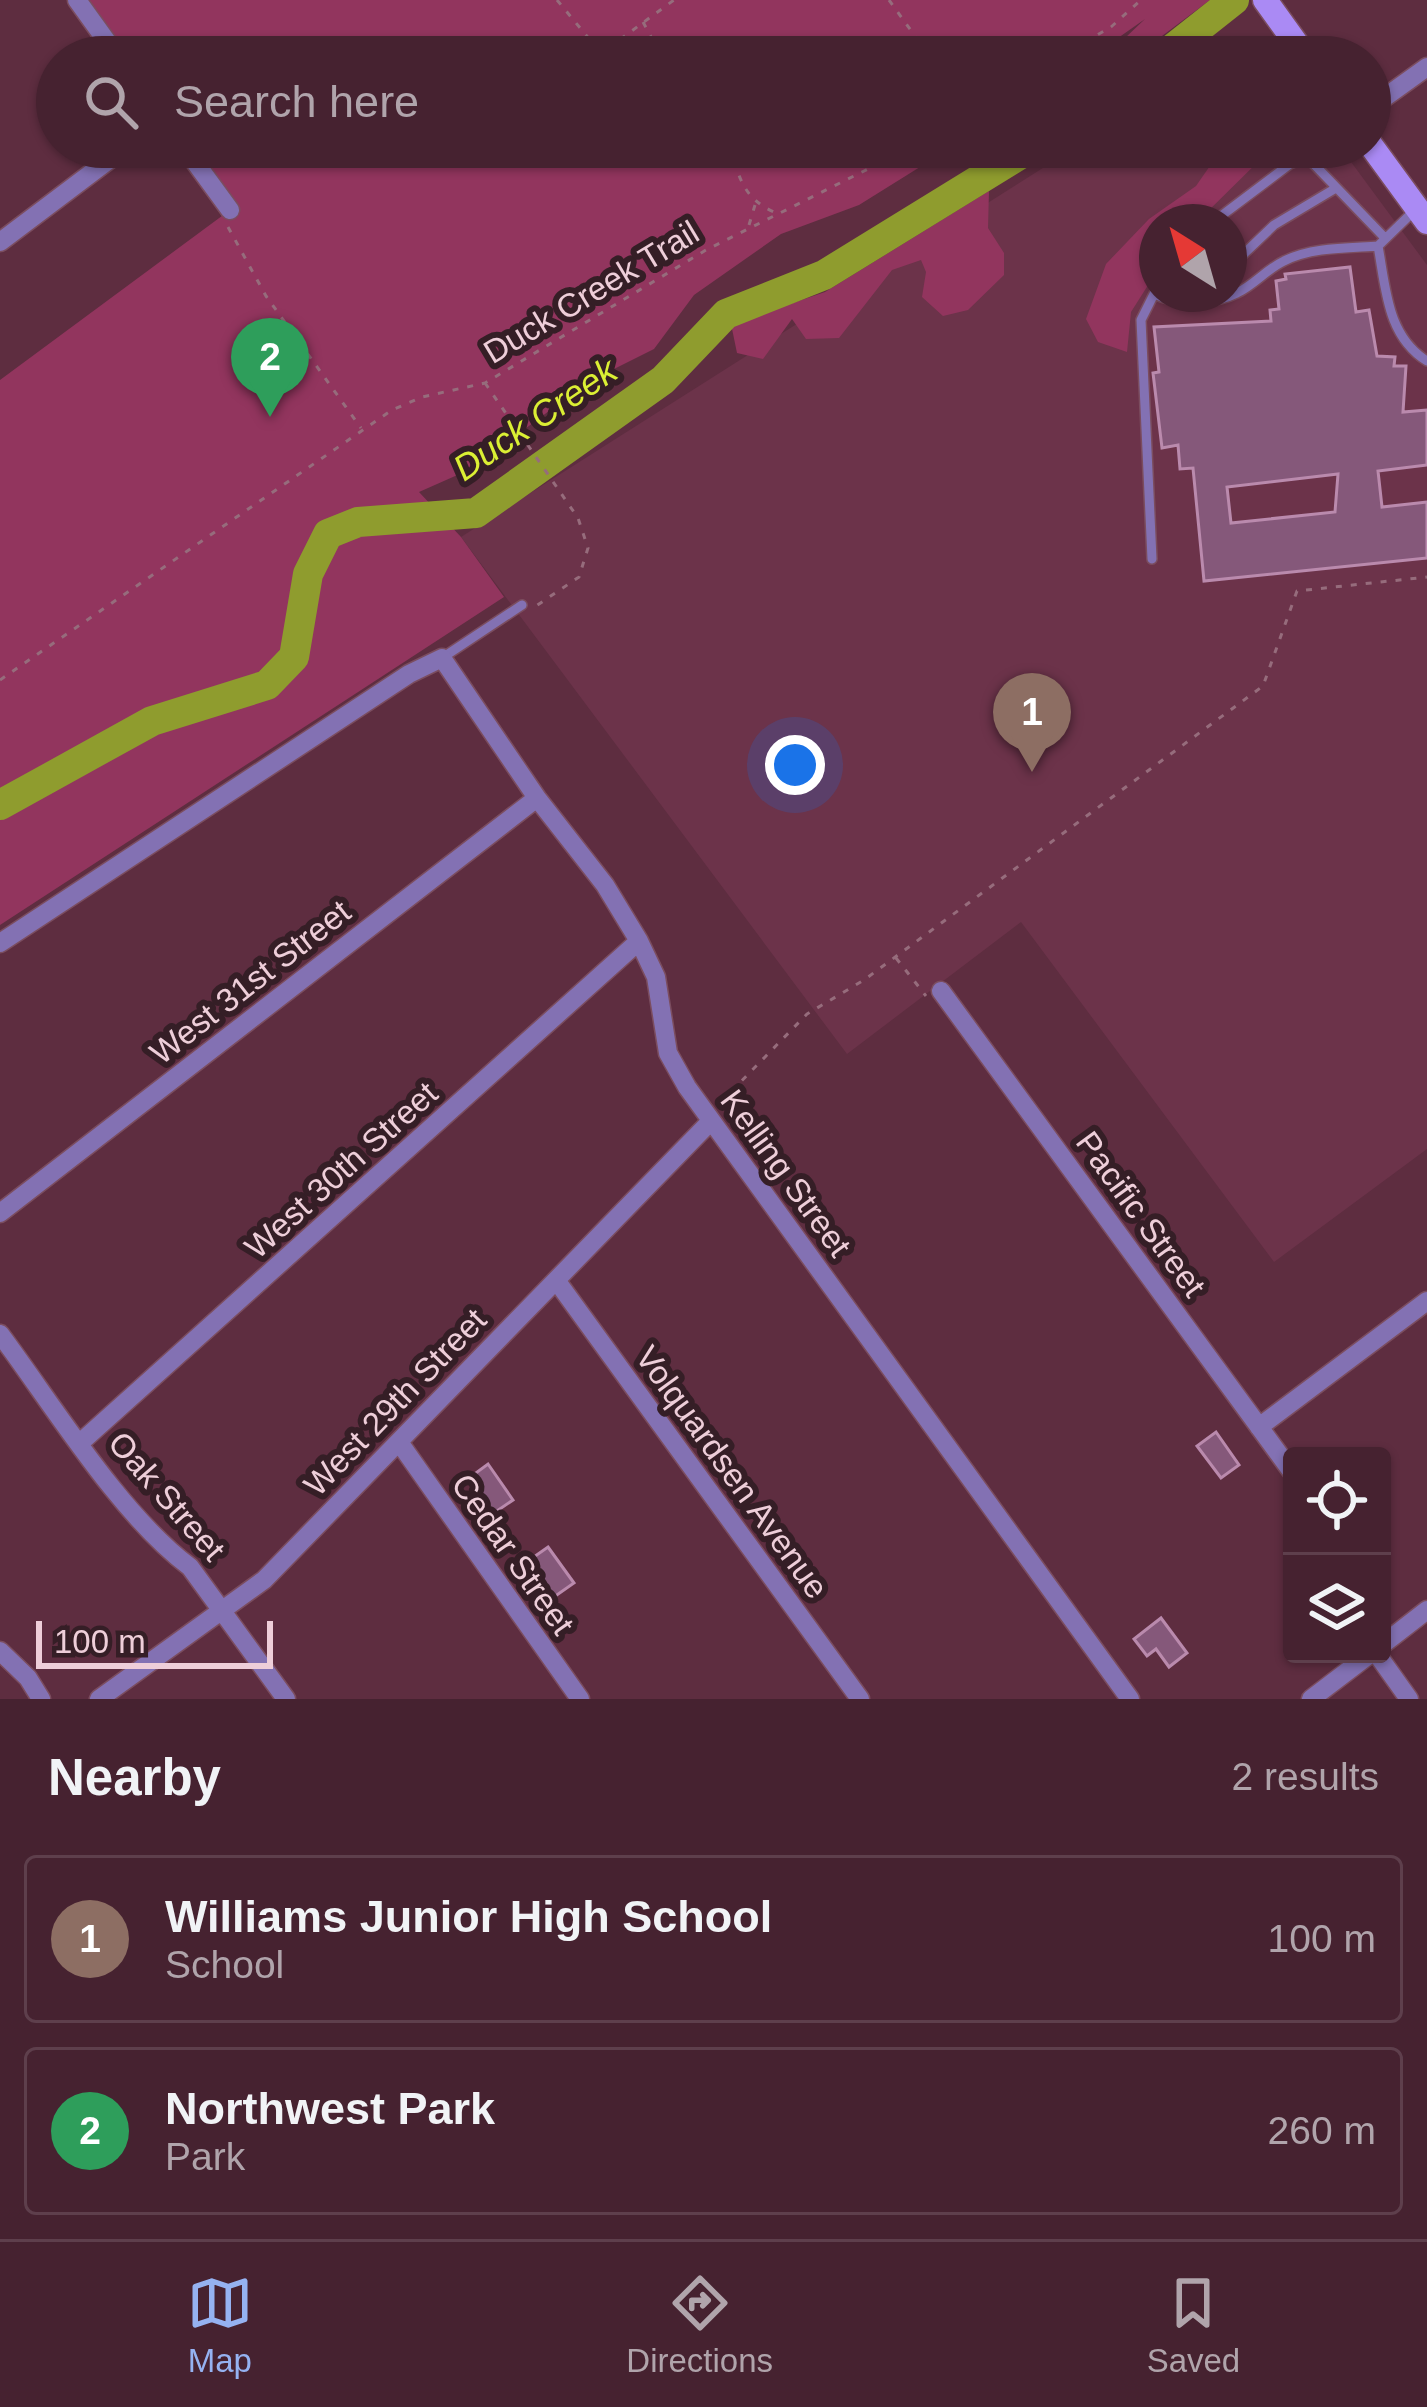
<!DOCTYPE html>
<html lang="en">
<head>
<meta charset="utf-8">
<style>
  :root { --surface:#462230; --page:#502f3c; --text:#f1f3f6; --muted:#b0a4ab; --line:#5e3f4c; --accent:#95b2f1 }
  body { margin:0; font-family:Helvetica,sans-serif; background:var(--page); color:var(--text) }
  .controls { position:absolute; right:36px; bottom:36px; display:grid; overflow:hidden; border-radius:12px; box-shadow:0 3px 9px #0004 }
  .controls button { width:108px; height:108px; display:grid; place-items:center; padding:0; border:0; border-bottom:3px solid var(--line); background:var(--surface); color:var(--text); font:60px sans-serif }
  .compass { position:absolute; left:1139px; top:204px; width:108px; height:108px; border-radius:50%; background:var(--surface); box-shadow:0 3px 9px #0004; rotate:323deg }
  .scale { position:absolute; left:36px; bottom:30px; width:237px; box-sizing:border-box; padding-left:12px; border:6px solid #eeced9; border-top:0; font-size:33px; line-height:42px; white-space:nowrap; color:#eeced9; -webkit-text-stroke:9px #351e26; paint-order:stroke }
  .you { position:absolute; left:795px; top:765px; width:42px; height:42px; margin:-30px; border:9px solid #fff; border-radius:50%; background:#1a73e8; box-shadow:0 0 0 18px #1a73e833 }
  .badge { display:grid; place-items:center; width:78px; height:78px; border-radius:50%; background:var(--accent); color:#fff; font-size:39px; font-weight:700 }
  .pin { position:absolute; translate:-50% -99px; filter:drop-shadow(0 3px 6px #0008) }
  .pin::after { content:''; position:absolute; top:63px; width:42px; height:36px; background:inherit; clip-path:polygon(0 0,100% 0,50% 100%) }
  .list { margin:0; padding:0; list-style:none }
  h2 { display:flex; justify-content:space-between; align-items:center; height:156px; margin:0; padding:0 48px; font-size:51px }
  h2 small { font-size:39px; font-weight:400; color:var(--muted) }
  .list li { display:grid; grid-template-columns:78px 1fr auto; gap:36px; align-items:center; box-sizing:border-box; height:168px; margin:0 24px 24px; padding:0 24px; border:3px solid var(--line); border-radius:12px }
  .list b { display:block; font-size:45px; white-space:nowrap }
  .list p { margin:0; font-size:39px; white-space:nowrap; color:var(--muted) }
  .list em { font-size:39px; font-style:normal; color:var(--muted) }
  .icon { flex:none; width:66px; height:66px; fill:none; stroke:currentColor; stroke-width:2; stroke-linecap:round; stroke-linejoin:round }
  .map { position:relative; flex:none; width:1427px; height:1699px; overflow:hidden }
  .search { position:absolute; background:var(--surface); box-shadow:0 3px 9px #0004; left:36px; right:36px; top:36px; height:132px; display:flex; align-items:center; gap:30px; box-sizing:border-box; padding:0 42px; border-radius:66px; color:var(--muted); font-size:45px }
  .sheet { height:540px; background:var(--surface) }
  nav { display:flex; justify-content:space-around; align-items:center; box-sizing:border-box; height:168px; border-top:3px solid var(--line); background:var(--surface); font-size:33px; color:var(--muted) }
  nav a { display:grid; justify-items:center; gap:6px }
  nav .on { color:var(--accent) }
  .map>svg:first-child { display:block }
</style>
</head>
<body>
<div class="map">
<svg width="1427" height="1699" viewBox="0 0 1427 1699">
  <rect width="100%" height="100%" fill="#5e2d40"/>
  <!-- built -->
  <path fill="#6c334a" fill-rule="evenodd" d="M1076,147h264l87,118v884l-153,113 -253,-340 -174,132 -386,-517zM1157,222h72v72h-72z"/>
  <!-- green -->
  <path fill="#92355e" d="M77,0h1133l-76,57h-29l40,-38 -54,38h-973z
    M184,147h768l-93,58 -78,29 -87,61 -40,54 -66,33 -117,87 -52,23 42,45 43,60 -504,328v-545l230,-170z
    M1223,147h50l-76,75h-40v49l-26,41 -4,40 -29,-10 -12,-23 20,-55 43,-45 47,-33z
    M989,191l-1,37 16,25v22l-36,35 -25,6 -21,-19 4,-25 -5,-12 -29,10 -53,68 -33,1 -14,-20 -29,40 -26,-6 -6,-29 94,-32z"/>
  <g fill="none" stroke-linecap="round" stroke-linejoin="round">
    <!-- river -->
    <path stroke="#8f9c2e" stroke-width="30" d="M1162,57l72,-57
      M0,805l152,-84 115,-36 27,-28 14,-83 20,-40 30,-12 118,-9 187,-133 63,-66 98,-39 208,-128"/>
  </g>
  <!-- building -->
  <path fill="#85587a" stroke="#ba8aad" stroke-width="3" fill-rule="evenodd" d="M1350,267l6,45 13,-2 8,46 18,1 -1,9h12l-3,46 24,-2v55l-49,6 4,36 45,-5v56l-223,23 -11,-113 -13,1 -2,-24 -16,3 -9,-75 6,-1 -5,-45 117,-6 -1,-11 9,-1 -3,-28 10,-2 -1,-5zM1338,474l-3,38 -104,11 -4,-36z
    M1216,1432l23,33 -18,13 -24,-32z
    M488,1464l25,36 -19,13 -25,-35z
    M548,1547l26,36 -20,14 -26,-36z
    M1161,1618l26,35 -18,14 -13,-18 -9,7 -13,-17z"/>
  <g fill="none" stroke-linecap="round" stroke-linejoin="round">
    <!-- service casing -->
    <g stroke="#7b4d5f" stroke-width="12">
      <path id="service" d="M1213,222l77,-58 17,-7 78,81
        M1378,246c8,43 9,90 49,115
        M1229,268l45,-43 62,-37
        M1154,294c23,11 60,11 83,-1 17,-8 30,-24 47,-32 27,-14 64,-13 94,-15l39,-38
        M1152,559l-11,-239 14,-28
        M442,658l80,-53"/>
    </g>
    <!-- minor casing -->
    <g stroke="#7b4d5f" stroke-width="21">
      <path id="minor" d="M77,0l41,57
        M1370,108l57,-41
        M184,147l46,63
        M0,242l126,-95
        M0,943l409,-269 33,-16 95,140 68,87 34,56 17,36 12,76 19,34 443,612
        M941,991l351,481
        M0,1213l537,-415
        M556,1280l304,419
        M0,1334c53,71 120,181 190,233l96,132
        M1259,1427l168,-126
        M81,1442l558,-501
        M399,1442l181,257
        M1382,1645l45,-35
        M0,1651l28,27 13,21
        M1377,1654l32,45
        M99,1699l165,-119 447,-459
        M1311,1699l59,-45"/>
    </g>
    <!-- secondary casing -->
    <g stroke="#7b4d5f" stroke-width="27">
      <path id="secondary" d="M1265,0l41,57
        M1370,144l57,78"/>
    </g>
    <!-- path -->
    <path stroke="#966c7c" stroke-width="3" stroke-dasharray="6 9" stroke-linecap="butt" d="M557,0l43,52
      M889,0l41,57
      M643,22l19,35
      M596,57l78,-57
      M1059,57l52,-30 30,-27
      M730,147c9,30 13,51 44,65
      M749,225l6,-20
      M228,227l38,69 95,132
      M485,383l93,135 10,30 -9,29 -43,29
      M0,680l392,-270 30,-13 63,-14 221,-133 206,-103
      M896,958l30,38
      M721,1102l86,-88 57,-34 399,-294 34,-95 130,-14"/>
    <!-- service -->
    <use href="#service" stroke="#8371b3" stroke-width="9"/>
    <!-- minor -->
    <use href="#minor" stroke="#8371b3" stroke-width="18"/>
    <!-- secondary -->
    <use href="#secondary" stroke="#aa8af4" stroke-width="24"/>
  </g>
  <g text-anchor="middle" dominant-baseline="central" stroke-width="12" stroke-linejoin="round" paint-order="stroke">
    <!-- street labels -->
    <g font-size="33" fill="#eeced9" stroke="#351e26">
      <text transform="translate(591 292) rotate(-31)">Duck Creek Trail</text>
      <text transform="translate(250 982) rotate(-38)">West 31st Street</text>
      <text transform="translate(341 1170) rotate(-42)">West 30th Street</text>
      <text transform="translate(786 1173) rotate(54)">Kelling Street</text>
      <text transform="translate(1141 1214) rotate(54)">Pacific Street</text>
      <text transform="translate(395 1402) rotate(-46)">West 29th Street</text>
      <text transform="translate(732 1472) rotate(54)">Volquardsen Avenue</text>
      <text transform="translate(167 1496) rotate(49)">Oak Street</text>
      <text transform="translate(513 1554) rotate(55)">Cedar Street</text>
    </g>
    <!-- water labels -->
    <g font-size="36" font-style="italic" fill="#dbef34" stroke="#351e26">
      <text transform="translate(535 419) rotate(-34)">Duck Creek</text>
    </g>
  </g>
</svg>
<div class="controls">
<button><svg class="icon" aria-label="locate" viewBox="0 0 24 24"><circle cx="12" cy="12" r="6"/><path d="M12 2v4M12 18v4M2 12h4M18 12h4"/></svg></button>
<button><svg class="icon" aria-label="layers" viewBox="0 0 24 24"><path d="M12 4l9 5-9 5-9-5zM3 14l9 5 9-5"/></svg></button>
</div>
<svg class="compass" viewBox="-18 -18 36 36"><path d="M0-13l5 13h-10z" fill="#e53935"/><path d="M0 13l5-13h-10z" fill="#b0a4ab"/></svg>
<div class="scale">100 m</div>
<div class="you"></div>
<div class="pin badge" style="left:1032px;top:772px;background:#8d6e63">1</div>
<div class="pin badge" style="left:270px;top:417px;background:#2e9e5b">2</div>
<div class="search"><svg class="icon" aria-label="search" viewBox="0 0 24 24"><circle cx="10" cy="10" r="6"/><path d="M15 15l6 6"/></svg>Search here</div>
</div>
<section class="sheet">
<h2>Nearby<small>2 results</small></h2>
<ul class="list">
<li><span class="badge" style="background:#8d6e63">1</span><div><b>Williams Junior High School</b><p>School</p></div><em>100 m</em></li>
<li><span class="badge" style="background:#2e9e5b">2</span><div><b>Northwest Park</b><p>Park</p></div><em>260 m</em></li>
</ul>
</section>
<nav>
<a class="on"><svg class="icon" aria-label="map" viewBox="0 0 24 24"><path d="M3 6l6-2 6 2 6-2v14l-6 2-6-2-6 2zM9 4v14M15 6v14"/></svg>Map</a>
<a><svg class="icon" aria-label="directions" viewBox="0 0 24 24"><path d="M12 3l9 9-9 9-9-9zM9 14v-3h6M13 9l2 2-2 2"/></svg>Directions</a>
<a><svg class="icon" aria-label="saved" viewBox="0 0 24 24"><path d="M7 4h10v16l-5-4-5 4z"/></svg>Saved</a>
</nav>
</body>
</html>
